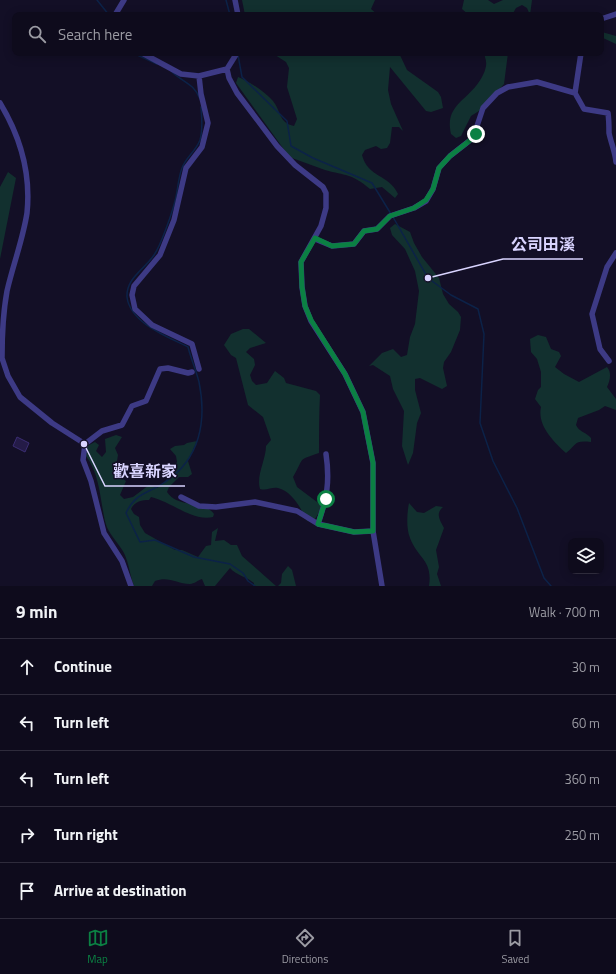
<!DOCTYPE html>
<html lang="en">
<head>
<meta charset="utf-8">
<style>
  :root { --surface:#0e0b1c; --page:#171425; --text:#f1f3f6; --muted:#9b9ba3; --line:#2e2b3b; --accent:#0b8043 }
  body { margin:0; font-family:"Titillium Web","Noto Sans TC",sans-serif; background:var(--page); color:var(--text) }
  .controls { position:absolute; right:12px; bottom:12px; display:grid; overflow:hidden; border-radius:8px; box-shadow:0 2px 10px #0003 }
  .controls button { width:36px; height:36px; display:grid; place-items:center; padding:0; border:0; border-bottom:1px solid var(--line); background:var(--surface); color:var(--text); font:20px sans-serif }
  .stop { position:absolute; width:12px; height:12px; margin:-9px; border:3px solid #0b8043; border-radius:50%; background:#fff }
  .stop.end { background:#0b8043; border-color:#fff; box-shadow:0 1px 4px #0008 }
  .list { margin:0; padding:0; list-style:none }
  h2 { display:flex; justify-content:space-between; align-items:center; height:52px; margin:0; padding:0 16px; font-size:17px }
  h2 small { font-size:13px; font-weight:400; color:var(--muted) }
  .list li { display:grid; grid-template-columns:26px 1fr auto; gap:12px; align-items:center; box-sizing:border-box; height:56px; padding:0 16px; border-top:1px solid var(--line) }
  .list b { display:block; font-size:15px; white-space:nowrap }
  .list em { font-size:13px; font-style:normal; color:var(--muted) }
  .icon { flex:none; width:22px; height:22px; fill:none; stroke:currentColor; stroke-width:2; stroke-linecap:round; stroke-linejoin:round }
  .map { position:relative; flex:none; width:616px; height:586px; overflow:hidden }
  .search { position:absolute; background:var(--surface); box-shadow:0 2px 10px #0003; left:12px; right:12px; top:12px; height:44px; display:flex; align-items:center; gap:10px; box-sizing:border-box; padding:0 14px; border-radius:8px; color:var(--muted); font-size:15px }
  .sheet { height:332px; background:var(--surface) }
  nav { display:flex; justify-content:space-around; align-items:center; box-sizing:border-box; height:56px; border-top:1px solid var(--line); background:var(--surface); font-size:11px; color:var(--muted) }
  nav a { display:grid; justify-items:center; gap:2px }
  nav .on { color:var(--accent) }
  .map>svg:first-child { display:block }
</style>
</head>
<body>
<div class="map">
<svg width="616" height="586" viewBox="0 0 616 586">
  <rect width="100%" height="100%" fill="#130f26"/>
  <!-- green -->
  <path fill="#12302f" d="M242,0h133l-4,9 7,6h-133z
    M464,0h24l6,4 9,-4h29l-2,15 -3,-7 -5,-3 -6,3 -4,7h-43l-7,-6z
    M602,32l14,4v8l-13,-6z
    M272,53h127l8,17 31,22 3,5 2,11 -12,4 -5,-1 -36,-44 -2,23 3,14 12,27 -4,-4h-7l-2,16 -3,5 -6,1 -5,-3 -11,4 -3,5c6,23 27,19 36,39l-3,4 -13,-11 -12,2c-19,-16 -24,-13 -45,-19 -11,-4 -22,-8 -33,-12l-4,-3 -52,-72 2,-6c11,4 27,15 35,24 8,10 6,22 21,25l3,-7 -10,-32 2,-19 -3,-6z
    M485,53h23l-4,31 -22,25 -11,7 -10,20 -5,2 -5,-4c-7,-30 18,-33 31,-57 2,-3 5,-11 4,-15 0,-4 -2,-5 -1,-9z
    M8,172l8,6 -16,81v-72z
    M395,224l15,8 4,11 8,14 17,21 4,16 6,10 9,8 3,5 -1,13 -9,22 -7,10 -1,6 4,18 -5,3 -22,-11 -5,1v11l6,23 -4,10 -4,30 -5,12 -6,-19 2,-35 -11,-22 -3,-13 -17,-11 -4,1 13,-13 11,-4 8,8 6,-2 3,-18 5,-13 4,-33 -4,-20 -10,-22 -13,-14 -2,-7z
    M243,329h6l17,14 -16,5 -4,4 8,7 1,6 -5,10 2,6 4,4 11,-2 8,-12 9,7 2,5 30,8 4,4c-1,19 -1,38 -1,58 -23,8 -14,4 -26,24l4,10 24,18 -1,6 -7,11 -6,-1c-5,-11 -15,-30 -29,-33 -7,-1 -11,3 -18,1 -4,-14 6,-29 6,-43l5,-6 -8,-23 -15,-12 -12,-47 -5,-3 -7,-10 7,-11z
    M538,335l8,2 5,12 8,3 2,4 -6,11 9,7 15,8 28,-15c5,6 3,13 0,20l9,12v11l-11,-4 -6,4 -21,8 -2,7c3,7 10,7 15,13v4c-18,-2 -14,3 -25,11 -13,-12 -29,-28 -25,-46l-6,-8 3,-9 3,-3v-15l-4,-13 -6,-7 -1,-13z
    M116,435l6,2 -7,11 3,7 -1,6 -5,4 5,10 9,6 -6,14 4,4 9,-2 16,-12 8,3 8,-6 12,-20 -1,-6 -6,-7 5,-3 9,-1 3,-2 10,-2 -9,20 4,13 -4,3h-9l-10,10 -2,5c11,17 36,7 47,22l-1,3c-20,5 -43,-16 -62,-20l-2,3c-7,0 -14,1 -18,9l3,5 5,3 1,8 5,8 30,17h7l16,7 8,-11 5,-1 1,-13 6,-4 -3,13 9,-1 7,5h6l5,11 34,30h-23l1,-3c-7,-6 -18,-8 -24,-15l-15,18h-10l-3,-7c-4,1 -8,5 -12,5 -13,0 -21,-8 -35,-3l-3,5h-18c-4,-10 -5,-23 -10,-33 -6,-11 -16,-19 -19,-32 -5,-22 -5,-46 -19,-65l1,-10 8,-4 4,3 -3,6 6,6 4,-5 -1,-13z
    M409,503l8,9 7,1 12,-7 7,1c-8,7 -3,13 1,21l-8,22 3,17 -2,7 4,12h-12c4,-26 -11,-27 -19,-48 -4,-10 -3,-25 -1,-35z
    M288,566l4,4 4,16h-18l3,-3 1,-9z"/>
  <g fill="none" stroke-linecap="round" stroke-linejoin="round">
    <!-- stream -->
    <path stroke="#0c2248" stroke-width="1.5" d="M97,0l12,15
      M226,0l4,15
      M133,53l24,11
      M238,55l4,22 45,44 4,25 22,12 59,25 19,31
      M171,71c12,12 22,11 29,28
      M201,107c1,11 2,23 -1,33 -4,11 -14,17 -18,28 -4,10 -4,22 -7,33 -3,12 -14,44 -21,54 -9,14 -28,23 -27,42 3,26 41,40 61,50 3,12 8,23 11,35 8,39 1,77 -34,100 -17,12 -29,10 -39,31l14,29 15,-2 39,17 36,7 13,9 5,8 7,5
      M393,217l35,61 23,17 27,14 6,25 -4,89 13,38 24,47 27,70 7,8"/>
  </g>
  <!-- building -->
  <path fill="#241b47" stroke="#3b2d73" d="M17,437l12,6 -4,9 -12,-6z"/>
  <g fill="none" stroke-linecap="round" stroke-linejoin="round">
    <!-- minor -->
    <path stroke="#3d3a85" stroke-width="5.5" d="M235,0l3,15
      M115,15l9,-15
      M601,19l15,-5
      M142,53l39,21 18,2 28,-7
      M237,53l-10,16 2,9 8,15 40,53 18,19 28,22 3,6v15l-5,18 -20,36 1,25 3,19 6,15 34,53 18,38 10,51v68l9,55
      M575,93l9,16 24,4c1,7 1,13 1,20 2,10 6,18 7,29
      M0,103c20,33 31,71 27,110 -4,26 -14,52 -20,78 -4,22 -5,44 -5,67l-2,-1
      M315,239l17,7 22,-2 10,-13 13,-2 13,-13 24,-8 12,-7 7,-12 6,-21 11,-12 23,-18 10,-30 14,-15 11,-6 29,-5 38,11 6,-40
      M2,358l6,18 12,21 32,26 33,21 -2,16 8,21 13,52 18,28 9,25
      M609,361l-9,-12 -8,-35 15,-47 9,-14
      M199,369l-7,-25 -40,-19 -17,-16 -3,-14 2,-9 26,-31 14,-35 12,-52 16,-21 6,-24 -7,-29 -2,-18
      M85,444l17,-13 20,-6 10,-19 14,-5 14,-32 8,-1 20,5 4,-1
      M181,497l18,9 17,1 39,-5 42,9 21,13 36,8 19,-1
      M318,524c9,-26 12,-43 8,-70"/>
  </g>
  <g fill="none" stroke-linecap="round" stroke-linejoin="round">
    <!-- route -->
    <path stroke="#0b8043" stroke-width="5" d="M326,499l-8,25 36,8 19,-1v-68l-10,-51 -18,-38 -34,-54 -6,-14 -3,-19 -1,-25 14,-24 17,8 22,-2 10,-13 13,-2 13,-13 24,-8 12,-8 7,-11 6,-21 11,-12 23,-18 3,-4"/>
  </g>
  <!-- callouts -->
  <path fill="none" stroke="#d9d4ff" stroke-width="1.5" d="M428 278L503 259H583M84 444L105 486H185"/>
  <g fill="#d9d4ff" stroke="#130f26" stroke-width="1.5">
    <circle cx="428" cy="278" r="4"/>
    <circle cx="84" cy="444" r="4"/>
  </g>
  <g font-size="16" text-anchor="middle" font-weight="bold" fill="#d9d4ff" stroke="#130f26" stroke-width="3" stroke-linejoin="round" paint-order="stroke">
    <text x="543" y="250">公司田溪</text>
    <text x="145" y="477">歡喜新家</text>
  </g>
</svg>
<div class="controls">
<button><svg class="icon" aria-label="layers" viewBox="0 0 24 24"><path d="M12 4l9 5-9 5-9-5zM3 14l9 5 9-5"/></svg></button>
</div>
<div class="stop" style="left:326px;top:499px"></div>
<div class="stop end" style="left:476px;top:134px"></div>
<div class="search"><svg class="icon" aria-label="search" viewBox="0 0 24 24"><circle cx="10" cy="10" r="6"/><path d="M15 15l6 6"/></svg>Search here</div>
</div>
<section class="sheet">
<h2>9 min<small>Walk · 700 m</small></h2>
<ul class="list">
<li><svg class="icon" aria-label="ahead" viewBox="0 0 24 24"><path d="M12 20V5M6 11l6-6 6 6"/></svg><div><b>Continue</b></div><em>30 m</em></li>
<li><svg class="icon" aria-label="left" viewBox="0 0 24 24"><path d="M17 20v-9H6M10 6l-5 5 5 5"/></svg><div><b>Turn left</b></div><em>60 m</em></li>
<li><svg class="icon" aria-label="left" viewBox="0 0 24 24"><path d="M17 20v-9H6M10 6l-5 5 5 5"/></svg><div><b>Turn left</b></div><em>360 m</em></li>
<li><svg class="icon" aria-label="right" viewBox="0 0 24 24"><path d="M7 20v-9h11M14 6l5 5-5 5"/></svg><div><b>Turn right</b></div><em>250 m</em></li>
<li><svg class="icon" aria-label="arrive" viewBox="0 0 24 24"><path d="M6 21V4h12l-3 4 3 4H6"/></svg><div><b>Arrive at destination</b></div></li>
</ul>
</section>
<nav>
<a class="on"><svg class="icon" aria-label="map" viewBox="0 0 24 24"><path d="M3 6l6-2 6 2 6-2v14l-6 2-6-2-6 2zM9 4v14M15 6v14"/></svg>Map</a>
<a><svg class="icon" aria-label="directions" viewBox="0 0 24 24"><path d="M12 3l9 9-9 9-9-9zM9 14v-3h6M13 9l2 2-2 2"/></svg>Directions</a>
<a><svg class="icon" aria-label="saved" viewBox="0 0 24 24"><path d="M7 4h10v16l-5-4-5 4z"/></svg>Saved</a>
</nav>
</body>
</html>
